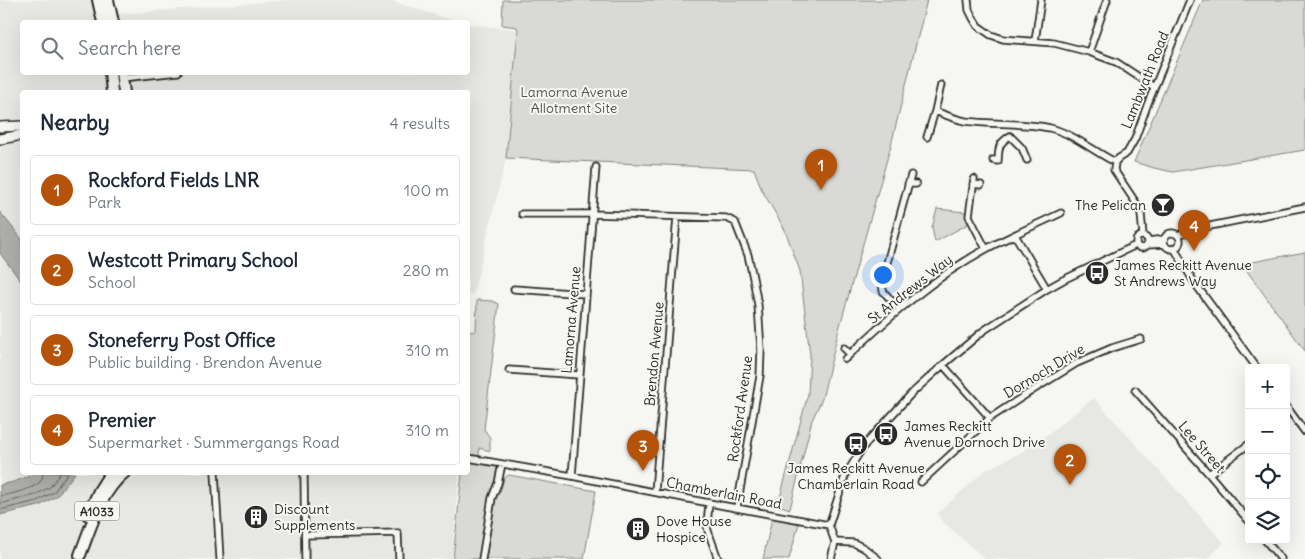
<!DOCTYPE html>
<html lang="en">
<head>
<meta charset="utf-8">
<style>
  :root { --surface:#fff; --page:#f2f2f3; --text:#1f2937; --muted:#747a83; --line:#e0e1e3; --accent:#b45309 }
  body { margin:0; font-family:Delius,sans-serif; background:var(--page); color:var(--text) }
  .controls { position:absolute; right:15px; bottom:15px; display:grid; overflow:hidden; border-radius:5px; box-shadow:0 5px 20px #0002 }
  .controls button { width:45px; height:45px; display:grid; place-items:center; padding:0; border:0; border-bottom:1px solid var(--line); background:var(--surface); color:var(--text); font:25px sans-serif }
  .you { position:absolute; left:882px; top:274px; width:18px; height:18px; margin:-12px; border:4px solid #fff; border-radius:50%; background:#1a73e8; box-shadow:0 0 0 8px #1a73e833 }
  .badge { display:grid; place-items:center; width:32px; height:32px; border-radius:50%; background:var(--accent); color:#fff; font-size:16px; font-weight:700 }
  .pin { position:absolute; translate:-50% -41px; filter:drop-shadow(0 1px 2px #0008) }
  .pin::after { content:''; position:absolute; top:26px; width:18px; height:15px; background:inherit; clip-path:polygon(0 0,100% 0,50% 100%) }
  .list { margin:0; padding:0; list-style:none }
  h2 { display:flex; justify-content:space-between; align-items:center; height:65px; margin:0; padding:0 20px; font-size:21px }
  h2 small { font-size:16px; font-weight:400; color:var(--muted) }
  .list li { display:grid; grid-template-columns:32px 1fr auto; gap:15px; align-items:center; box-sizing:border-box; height:70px; margin:0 10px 10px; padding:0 10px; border:1px solid var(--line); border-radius:5px }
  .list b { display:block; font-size:19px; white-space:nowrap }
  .list p { margin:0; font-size:16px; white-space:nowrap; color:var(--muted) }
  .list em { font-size:16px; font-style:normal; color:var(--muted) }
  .icon { flex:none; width:28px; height:28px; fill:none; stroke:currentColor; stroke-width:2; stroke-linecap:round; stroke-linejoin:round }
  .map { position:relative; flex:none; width:1305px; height:559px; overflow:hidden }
  .search { position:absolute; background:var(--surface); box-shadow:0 5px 20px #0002; left:20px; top:20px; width:450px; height:55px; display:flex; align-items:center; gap:12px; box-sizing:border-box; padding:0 18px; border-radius:5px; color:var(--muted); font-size:19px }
  .panel { position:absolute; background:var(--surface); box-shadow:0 5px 20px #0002; left:20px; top:90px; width:450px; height:385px; border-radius:5px }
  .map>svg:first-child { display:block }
</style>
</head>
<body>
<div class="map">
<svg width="1305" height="559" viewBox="0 0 1305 559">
  <rect width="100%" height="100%" fill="#f6f6f2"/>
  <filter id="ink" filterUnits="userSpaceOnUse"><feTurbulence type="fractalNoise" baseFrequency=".02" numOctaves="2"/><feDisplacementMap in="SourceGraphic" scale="10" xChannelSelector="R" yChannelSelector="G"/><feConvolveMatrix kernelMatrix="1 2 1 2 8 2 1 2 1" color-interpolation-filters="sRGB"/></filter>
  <g filter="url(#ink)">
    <!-- built -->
    <path fill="#e7e7e3" d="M0,0h104l3,15 183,-15h89l16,2 62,20h-435v50h446v-48l50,6 -12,128 -33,136h-5v-202h-446v147l-22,-28z
      M0,253l22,30v189l13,1 -3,2 -19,7 -13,3z
      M1094,398l130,145 -16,16h-223l-45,-40 -2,-6 46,-42 36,-18 28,-19z
      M75,473h384l-7,86h-452v-44l39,-9 18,-10z"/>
    <!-- green -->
    <path fill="#d9d9d5" stroke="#828280" d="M503,0h424l-36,145 -52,184 -17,70 -10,21 -22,89 -12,-4 30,-111 2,-39 -10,-84 -15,-41 -23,-40 -8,-21 -248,-11 12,-128 -1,-3 -15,-2z
      M1203,0h102v150l-132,22 -19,-4 -20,-6z
      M937,209l28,3 3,12 -33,18 -3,-14z
      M1305,252v99l-63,-87z
      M477,300l15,1 7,3 -15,125 6,9v13l-11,-3v12l23,4 -10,34 -10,61h-29l9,-86 6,-1v-140l8,-1z
      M509,475l87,16 -12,68h-98l9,-59 6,-11 3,-11z
      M773,514l27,6 -11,39h-26z"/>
    <!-- water -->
    <path fill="#aeaeab" stroke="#7a7a78" d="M0,212l22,27v44l-22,-30z
      M35,472l40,1 -18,23 -18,10 -39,9v-30l13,-3 19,-7z"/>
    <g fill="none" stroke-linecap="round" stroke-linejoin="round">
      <!-- shore -->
      <path stroke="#5f5f5e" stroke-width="1" d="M0,496c9,-1 32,-7 39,-13 3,-3 4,-6 4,-11
        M0,504l35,-9 15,-8 11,-15
        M0,510l37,-9 17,-9 14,-20"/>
      <!-- minor casing -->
      <g stroke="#2b2b2b" stroke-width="9">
        <path id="minor" d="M968,0l1,10 4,8 5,8 13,9 12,4 51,4 35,9 27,10 38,25
          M1035,41l6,-41
          M1089,52l18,-52
          M122,78l56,-6
          M935,111c10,4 20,8 30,10 28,4 57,1 85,7 24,6 43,23 65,34
          M927,137l8,-26 6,-26
          M993,160l5,1c1,-14 0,-17 12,-25l12,12 5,12
          M1115,162l4,-4 8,-5 8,-14 13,-36 42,-103
          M1115,162l-1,8 24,36 3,8 2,21
          M974,179l-5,37 17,33
          M908,184h8
          M973,184l8,1
          M522,214h69l135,4 9,4 13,33 5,23 5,27 3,45 -1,26 -23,131
          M1164 241a8 8 0 1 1 16 0a8 8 0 1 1-16 0Z
          M1015,235l32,54
          M1177,235l28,-8 100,-20
          M1136 242a6 6 0 1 1 12 0a6 6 0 1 1-12 0Z
          M1148,241l16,-2
          M1147,245l17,-1
          M1174,248l20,34 63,86
          M514,289l72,5
          M899,309l-16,-18 -1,-10 29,-106
          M844,348l6,6
          M845,359c43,-41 88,-81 141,-110 24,-13 50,-24 75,-36
          M943,365l47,53
          M509,370l70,5
          M1135,390l74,84 40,47
          M1286,406l19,26
          M468,458l104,18 137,27 120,22
          M215,472l5,87
          M304,472l1,87
          M1209,474l40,-30
          M572,476l24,-309
          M921,482l69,-64 40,-26 47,-29 35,-15 29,-9
          M655,492l22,-275
          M709,503l-2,22 1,6 10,28
          M305,535l93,-2 1,26
          M1265,540l16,19
          M835,542l19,1 10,5 14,11
          M482,559l10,-61 6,-15 4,-19
          M831,559l4,-17 -6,-17 16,-49 18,-29 48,-53 32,-29 40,-34 64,-42 16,-9 73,-35"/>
      </g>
      <!-- primary casing -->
      <g stroke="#2b2b2b" stroke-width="12">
        <path id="primary" d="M0,127l22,-1
          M0,139l22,-4"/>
      </g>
      <!-- trunk casing -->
      <g stroke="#2b2b2b" stroke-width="14">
        <path id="trunk" d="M98,0l5,22
          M108,0l5,22
          M110,72l2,20
          M121,72l3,20
          M88,515l11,-24 12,-19
          M80,555c11,-28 20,-63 45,-83"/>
      </g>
      <!-- minor -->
      <use href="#minor" stroke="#f6f6f2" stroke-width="5.5"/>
      <!-- primary -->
      <use href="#primary" stroke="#f6f6f2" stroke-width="9"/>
      <!-- trunk -->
      <use href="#trunk" stroke="#f6f6f2" stroke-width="10"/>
    </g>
  </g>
  <!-- icons -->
  <defs>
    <g id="bar-disc" transform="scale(1.25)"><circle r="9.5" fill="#2b2b2b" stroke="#f6f6f2"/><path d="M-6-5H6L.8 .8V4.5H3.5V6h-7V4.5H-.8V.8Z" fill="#fff"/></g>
    <g id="bus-disc" transform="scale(1.25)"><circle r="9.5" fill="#2b2b2b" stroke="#f6f6f2"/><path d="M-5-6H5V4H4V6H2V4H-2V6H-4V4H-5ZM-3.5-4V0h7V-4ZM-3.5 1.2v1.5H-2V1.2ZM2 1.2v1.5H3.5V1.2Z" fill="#fff"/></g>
    <g id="building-disc" transform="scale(1.25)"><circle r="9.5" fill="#2b2b2b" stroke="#f6f6f2"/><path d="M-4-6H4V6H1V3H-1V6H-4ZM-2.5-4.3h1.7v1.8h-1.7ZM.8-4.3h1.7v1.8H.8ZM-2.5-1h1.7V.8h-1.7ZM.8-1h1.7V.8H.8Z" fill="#fff"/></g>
  </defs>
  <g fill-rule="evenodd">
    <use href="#bar-disc" x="1163" y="205"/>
    <use href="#bus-disc" x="1097" y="273"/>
    <use href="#bus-disc" x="886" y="434"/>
    <use href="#bus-disc" x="856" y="444"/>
    <use href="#building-disc" x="256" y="517"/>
    <use href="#building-disc" x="638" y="529"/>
  </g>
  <g text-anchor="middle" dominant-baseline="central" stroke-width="4" stroke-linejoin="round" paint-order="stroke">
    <!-- shield labels -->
    <rect fill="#f6f6f2" stroke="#686867" stroke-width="1" x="74.5" y="501.5" width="45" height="19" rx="4"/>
    <g font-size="12" font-weight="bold" fill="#2b2b2b">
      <text x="97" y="511">A1033</text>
    </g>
    <!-- street labels -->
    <g font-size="14" fill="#2b2b2b" stroke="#f6f6f2">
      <text transform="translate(1145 80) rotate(-68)">Lambwath Road</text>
      <text transform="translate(910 289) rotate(-38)">St Andrews Way</text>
      <text transform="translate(571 320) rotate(-85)">Lamorna Avenue</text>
      <text transform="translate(654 354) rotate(-85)">Brendon Avenue</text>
      <text transform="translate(1044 371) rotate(-31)">Dornoch Drive</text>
      <text transform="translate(740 409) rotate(-82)">Rockford Avenue</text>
      <text transform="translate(1202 447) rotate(49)">Lee Street</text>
      <text transform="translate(724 493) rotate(11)">Chamberlain Road</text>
    </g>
    <!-- park labels -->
    <g font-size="14" fill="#565656" stroke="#f6f6f2">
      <text x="574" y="92">Lamorna Avenue<tspan x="574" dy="16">Allotment Site</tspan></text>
    </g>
    <!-- poi labels -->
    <g font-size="14" fill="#2b2b2b" stroke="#f6f6f2" text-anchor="start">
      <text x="1146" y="205" text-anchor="end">The Pelican</text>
      <text x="1114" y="265">James Reckitt Avenue<tspan x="1114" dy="16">St Andrews Way</tspan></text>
      <text x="904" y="426">James Reckitt<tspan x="904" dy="16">Avenue Dornoch Drive</tspan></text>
      <text x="856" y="468" text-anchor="middle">James Reckitt Avenue<tspan x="856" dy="16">Chamberlain Road</tspan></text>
      <text x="274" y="509">Discount<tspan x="274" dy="16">Supplements</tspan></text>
      <text x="656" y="521">Dove House<tspan x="656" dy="16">Hospice</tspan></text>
    </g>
  </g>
</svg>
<div class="controls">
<button>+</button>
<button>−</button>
<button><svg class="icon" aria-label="locate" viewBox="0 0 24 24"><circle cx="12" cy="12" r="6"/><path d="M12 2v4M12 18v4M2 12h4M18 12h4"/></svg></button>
<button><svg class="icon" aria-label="layers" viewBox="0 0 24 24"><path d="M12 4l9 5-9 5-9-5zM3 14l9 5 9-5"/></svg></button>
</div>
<div class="you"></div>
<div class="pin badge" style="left:821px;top:190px">1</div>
<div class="pin badge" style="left:1070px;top:485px">2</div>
<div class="pin badge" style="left:643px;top:471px">3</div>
<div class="pin badge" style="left:1194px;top:251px">4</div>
<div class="search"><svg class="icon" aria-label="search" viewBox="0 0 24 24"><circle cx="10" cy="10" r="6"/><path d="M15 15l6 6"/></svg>Search here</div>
<section class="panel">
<h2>Nearby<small>4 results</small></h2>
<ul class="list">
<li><span class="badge">1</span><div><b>Rockford Fields LNR</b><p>Park</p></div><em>100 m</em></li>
<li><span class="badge">2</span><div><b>Westcott Primary School</b><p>School</p></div><em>280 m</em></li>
<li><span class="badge">3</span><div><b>Stoneferry Post Office</b><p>Public building · Brendon Avenue</p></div><em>310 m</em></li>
<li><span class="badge">4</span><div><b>Premier</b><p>Supermarket · Summergangs Road</p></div><em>310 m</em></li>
</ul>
</section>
</div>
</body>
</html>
